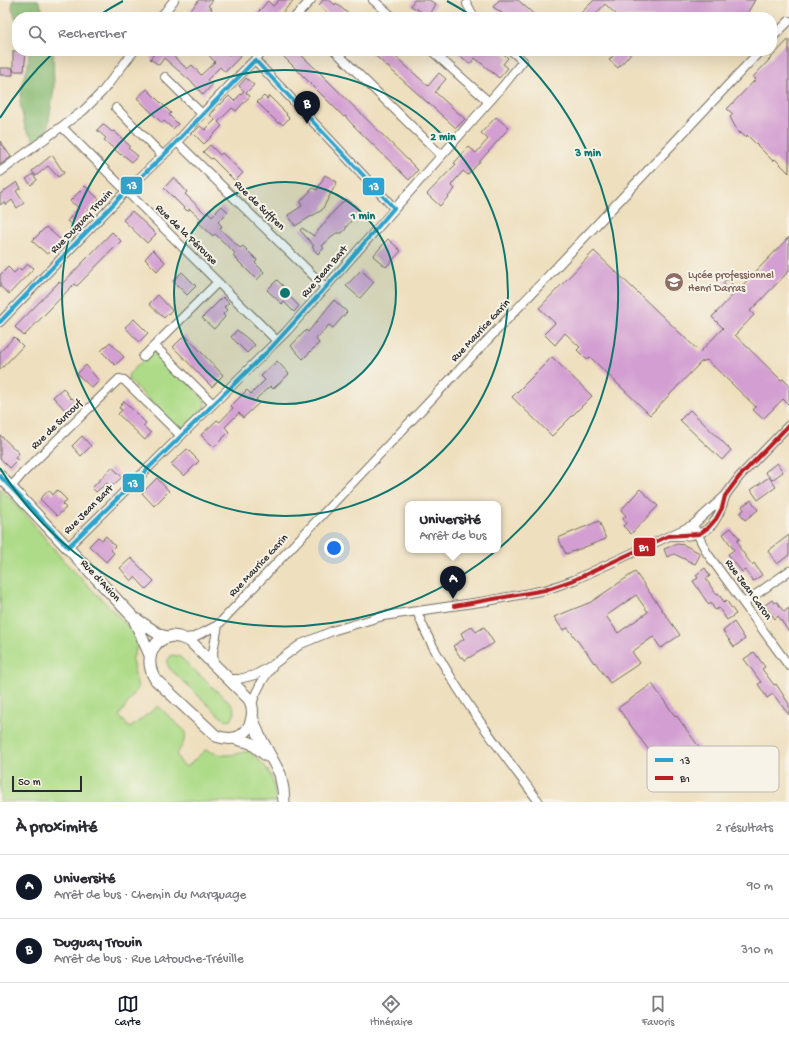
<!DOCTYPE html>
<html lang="fr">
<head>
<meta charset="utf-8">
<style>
  :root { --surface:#fff; --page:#f2f2f3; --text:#2b2b33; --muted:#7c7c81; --line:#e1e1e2; --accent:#111827 }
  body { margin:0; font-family:"Gochi Hand",sans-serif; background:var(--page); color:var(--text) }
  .scale { position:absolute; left:12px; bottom:10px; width:70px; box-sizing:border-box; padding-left:4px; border:2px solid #2b2b2b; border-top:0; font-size:11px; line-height:14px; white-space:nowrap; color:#2b2b2b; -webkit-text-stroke:3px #f7f3e8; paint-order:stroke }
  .you { position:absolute; left:334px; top:548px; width:14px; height:14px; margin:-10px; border:3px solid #fff; border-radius:50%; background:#1a73e8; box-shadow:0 0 0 6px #1a73e833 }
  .badge { display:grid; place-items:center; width:26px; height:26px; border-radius:50%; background:var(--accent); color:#fff; font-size:13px; font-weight:700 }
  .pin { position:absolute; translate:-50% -33px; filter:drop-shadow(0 1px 2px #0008) }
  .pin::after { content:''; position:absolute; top:21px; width:14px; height:12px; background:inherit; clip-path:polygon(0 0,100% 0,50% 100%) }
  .popup { position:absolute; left:405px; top:501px; width:96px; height:52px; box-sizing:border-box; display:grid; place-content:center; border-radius:8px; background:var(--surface); filter:drop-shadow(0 1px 3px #0005); font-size:13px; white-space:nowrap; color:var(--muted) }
  .popup b { font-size:15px; color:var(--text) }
  .popup::after { content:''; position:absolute; left:50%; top:100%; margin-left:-8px; border:8px solid transparent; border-top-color:var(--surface) }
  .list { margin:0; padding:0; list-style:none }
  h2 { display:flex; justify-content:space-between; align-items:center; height:52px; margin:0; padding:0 16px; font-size:17px }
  h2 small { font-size:13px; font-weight:400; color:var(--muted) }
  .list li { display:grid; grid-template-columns:26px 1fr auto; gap:12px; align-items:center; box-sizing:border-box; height:64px; padding:0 16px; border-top:1px solid var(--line) }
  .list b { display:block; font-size:15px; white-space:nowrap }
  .list p { margin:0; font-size:13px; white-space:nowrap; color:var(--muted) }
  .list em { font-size:13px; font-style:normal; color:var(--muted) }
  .icon { flex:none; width:22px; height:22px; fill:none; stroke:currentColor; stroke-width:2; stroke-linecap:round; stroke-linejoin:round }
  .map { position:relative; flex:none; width:789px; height:802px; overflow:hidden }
  .search { position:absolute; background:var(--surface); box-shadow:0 4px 16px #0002; left:12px; right:12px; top:12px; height:44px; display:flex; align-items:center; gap:10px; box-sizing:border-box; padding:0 14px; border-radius:16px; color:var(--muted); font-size:15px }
  .sheet { height:180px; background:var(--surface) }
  nav { display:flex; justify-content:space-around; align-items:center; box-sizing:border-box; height:56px; border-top:1px solid var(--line); background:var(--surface); font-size:11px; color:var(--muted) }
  nav a { display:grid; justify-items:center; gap:2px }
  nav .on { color:var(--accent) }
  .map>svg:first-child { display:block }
</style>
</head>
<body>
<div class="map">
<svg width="789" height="802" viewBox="0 0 789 802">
  <rect width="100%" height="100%" fill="#f7f3e8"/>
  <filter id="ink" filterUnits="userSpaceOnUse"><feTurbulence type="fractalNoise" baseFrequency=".025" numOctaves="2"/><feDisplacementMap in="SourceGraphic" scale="8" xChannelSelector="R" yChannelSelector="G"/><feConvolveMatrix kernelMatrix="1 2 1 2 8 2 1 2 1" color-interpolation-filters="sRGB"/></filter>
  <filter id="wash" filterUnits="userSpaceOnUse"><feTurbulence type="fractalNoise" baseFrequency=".012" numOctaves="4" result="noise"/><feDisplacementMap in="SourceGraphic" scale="16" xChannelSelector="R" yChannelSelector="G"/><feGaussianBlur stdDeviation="0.9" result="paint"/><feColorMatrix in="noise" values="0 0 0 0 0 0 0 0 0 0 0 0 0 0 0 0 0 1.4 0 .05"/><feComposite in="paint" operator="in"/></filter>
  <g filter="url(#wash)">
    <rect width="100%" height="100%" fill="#eedfbe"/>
    <!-- green -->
    <path fill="#addb87" stroke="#6c8359" d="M152,351h5l48,49v7l-22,21 -5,1 -49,-49 -1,-5z
      M0,488l27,28 35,43 67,68 10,13 -7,21 6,27 -19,28 11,12 28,-22 28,26c-1,9 -4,15 -10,22l5,9 6,4 18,-17c19,7 25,6 44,1 20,17 25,24 27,51h-276z
      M171,655l8,1 54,50 2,7 -3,6 -6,1 -5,-3 -52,-49 -2,-6z"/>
    <!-- forest -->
    <path fill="#8abb74" stroke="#5a7350" d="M13,0h25l8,17h-29v5l-5,-14z
      M29,51h24l1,38 -7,43 -12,9 -10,-13 -5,-26 3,-22 5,-14z"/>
    <g id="blocks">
      <!-- building -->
      <path fill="#d39fd2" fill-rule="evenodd" d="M199,0h14l-5,6 4,3 -7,8h-20z
        M279,0h15l-16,17h-24l14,-16 5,5z
        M323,0h6l6,5 1,-2 16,14h-20l-13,-12z
        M414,0h15l7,4 -7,12 -18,-10z
        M499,0h19l19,17h-38l3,-4 -9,-6z
        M594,0h161l-10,17h-126l-14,-13 -12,13h-16z
        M789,39v134l-14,-14 -2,2 -26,-26 -2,2 -5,-5 -1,2 -9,-17 3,-3 -6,-5 29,-30 -3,-2z
        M13,51h13l-2,20h-11z
        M157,51h13l-1,1 18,17 5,-4 9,10 14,-13 -10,-11h20l4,4 5,-4h2l5,5 -16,16 -5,-5 -13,13 5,5 -9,10 -8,-10 -31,-27 -5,7 -9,-6z
        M278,51h19l21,20 100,99 -9,10 -57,-56 -7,-8 -1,1z
        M370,51h17l6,6 2,-1 33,30 11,-13 7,6 -11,13 30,27 -9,9z
        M455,51h46l7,7 -5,6 5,4 -9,10 -24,-20 -5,6z
        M618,51h15l-15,17 -9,-8z
        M0,68h13v7h-13z
        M246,78l8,7 -8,8 4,3 -14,15 -4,-3 -14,14 4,4 -18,18 -11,-11 7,-7 5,4 10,-10 -5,-5 19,-19 5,5 10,-10 -5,-5z
        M147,89l24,24 -2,2 9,9 -5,5 -9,-8 -2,2 -25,-25z
        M264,96l3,3 2,-3 18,18 -1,1 3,3 -6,7 -3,-3 -2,1 -21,-21z
        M496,117l13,11 -41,47 -5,-4 -12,14 4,4 -15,17 -13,-12 29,-30 -2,-1 15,-16 7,6 12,-14 -7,-6z
        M103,124l9,8 2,-1 16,15 -2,2 10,8 -6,6 -10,-8 -1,1 -17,-15 2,-2 -9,-8z
        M0,141l11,16 -11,8z
        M210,145l10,10 2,-2 21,20 -8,8 -23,-23 -1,1 -8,-7z
        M52,155l12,18 -6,4 -10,-11 -12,10 -4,-5z
        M33,174l4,6 -6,5 -5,-6z
        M325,175l12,7 -15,28 -27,16 -7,-11 14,-9 -2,-4 13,-14 4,2z
        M174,177l13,15 -2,2 21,20 2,-2 4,4 10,-10 6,6 -10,10 4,4 -2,3 20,19 3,-2 14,14 -2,3 9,9 -7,8 -24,-24 2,-3 -20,-19 -2,2 -15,-14 3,-3 -11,-10 -3,2 -23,-23z
        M17,182l4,6 -5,3 8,12 -7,5 -5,-8 -6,5 -2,-3 -4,3v-11z
        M85,186l14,13 -26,27 -6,-5 12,-13 -9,-7z
        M346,199l14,11 -14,17v2l-4,4h-6l-14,13 2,2 -6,6 -6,-7 2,-1 -14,-16 2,-2 12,8 20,-25z
        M132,211l24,23 -9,9 -24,-23z
        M46,227l15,13 -14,14 -15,-13z
        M112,232l9,9 -44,45 -3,-2 -50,52 -9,-9 44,-45 3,2z
        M789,237v34l-39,40 4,4 -19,20 46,45 2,-1 6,6v20l-6,-6 -20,20 -10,-9 3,-3 -49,-47 -6,2 -51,53 -60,-58 -3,3 -10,-10 3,-3 -15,-14 -10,12 -11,-11 11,-11 -16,-15 55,-57 106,101 23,-24 -11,-11 21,-22 -10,-12 4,-4 11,11z
        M388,239l13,12 -15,16 -13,-11z
        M153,250l12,12 -8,9 -12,-12z
        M28,264l6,4 -25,26 -9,-8v-11l8,-8 6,6 5,-5 2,2z
        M361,270l13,12 -14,16 -14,-12z
        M182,272l14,14 -9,9 -14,-14z
        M277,280l14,14 -2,2 10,10 -5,6 -10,-10 -2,2 -15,-14z
        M158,295l14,15 -8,8 -15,-14z
        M223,297l6,6 -5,4 3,3 -4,4 2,3 -11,12 -12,-11z
        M334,300l13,12 -14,16 -4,-3 -13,14 3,4 -16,16 -12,-13 15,-16 2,2z
        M134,319l14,14 -9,9 -14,-15z
        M237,330l18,15 -8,8 -16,-16z
        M185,335l38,40 -11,12 -39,-40z
        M14,337l9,9 -23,24v-18z
        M110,342l14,15 -9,8 -14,-14z
        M552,357l40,39 -40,40 -40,-39z
        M277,361l12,13 -16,15 -3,-3 -14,13 3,4 -16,15 -4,-5 -14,14 4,5 -15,15 -13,-12 16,-15 3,2 13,-14 -2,-2 16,-16 4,4 14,-14 -4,-4z
        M86,365l13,16 -7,7 -15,-14z
        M63,388l8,11 1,-1 5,4 -10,10 -14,-15z
        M124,401l22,22 -3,3 8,7 -6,7 -27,-26 4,-4 -3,-2z
        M690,410l41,40 -9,10 -42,-40z
        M0,435l19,18 -4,5 3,2 -8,8 -10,-10z
        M82,436l9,10 -10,10 -9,-10z
        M187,449l12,12 -15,15 -13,-12z
        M777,463l6,9 -11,8 -7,-8z
        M112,467l10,10 -11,10 -4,-4 -11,9 -4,-4z
        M769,477l7,10 -18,13 -7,-10z
        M157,478l12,13 -15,15 -12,-13z
        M640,489l18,17 -27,28 -8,-8 3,-3 -3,-4 3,-3 -5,-6z
        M49,490l4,5 4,-5 10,10 -5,4 4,4 -9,8 -17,-17z
        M751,500l7,10 -13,10 -5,-7 4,-3 -2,-4z
        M599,521l7,18 -40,15 -8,-16z
        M731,528l9,11 -3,2 3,4 -1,2 13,18 2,-2 8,12 -9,6 -8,-11 -3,2 -14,-18 6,-4 -11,-16z
        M789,535v20l-12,9 -9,-13z
        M106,536l9,10 -4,4 3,3 -8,9 -17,-16 9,-9 4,3z
        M677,544l7,1 14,7 2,3 -5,9 -21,-10 -7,3 -3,-8z
        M131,558l23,23 -8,8 -11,-12 -4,4 -11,-13z
        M705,568l5,8 -4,3 10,15 2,-1 6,9 2,-2 10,14 -9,6 -8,-12 -4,2 -4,-7 -2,2 -16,-24 5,-3 -2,-3z
        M635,572l45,63 -19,13 -8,-11 -21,15 8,11 -30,20 -15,-21 -1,1 -8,-12h-1l-17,-23 -5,2 -9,-13 37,-15zM636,595l12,17 -30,21 -12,-17z
        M772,600l2,3 3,-1 7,10 5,-4v24l-11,-16 -3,3 -10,-14z
        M734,622l11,17 -11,8 -11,-16z
        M472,626l4,6 8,-5 10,16 -29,17 -2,-3 -2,1 -8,-12 11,-7 -3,-6z
        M754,652l11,15 -3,2 12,16 2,-1 13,20v11l-16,-21 -6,4 -9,-14 3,-2 -17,-23z
        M652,684l23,32 1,-1 36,50 -29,21 -27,-38 -6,4 -32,-44z"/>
    </g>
  </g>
  <g filter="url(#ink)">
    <use href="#blocks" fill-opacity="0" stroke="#6f6a5e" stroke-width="1"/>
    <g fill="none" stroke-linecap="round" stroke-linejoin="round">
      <!-- street casing -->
      <g stroke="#6f6a5e" stroke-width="10">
        <path id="street" d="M373,0l20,17
          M467,4l7,13
          M161,17l13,-17
          M295,17l16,-17
          M772,38l17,-17
          M335,51l106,104
          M432,51l57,51
          M255,60l139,148
          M165,77l37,37
          M116,108l47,48
          M62,127l215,214
          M177,142l148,145
          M0,172l84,-62 18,-18 32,-41
          M0,322l126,-131 51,-49 25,-28 61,-63
          M155,346l58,58
          M143,357l75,-75
          M11,487l12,-14 96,-94 5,1 57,56
          M693,525l14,28 82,113
          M670,536c34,1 45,-5 55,-39
          M68,547l218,-215 217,-246 20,-25 -11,-10
          M744,603l45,-32
          M417,611c8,23 20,43 32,63 27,45 59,86 90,128
          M186,638l8,-1 24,-12 402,-425 140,-149
          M214,664l-1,-12 5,-27
          M228,679h11l16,-4 19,-11 27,-20 34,-14 48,-14 104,-15 58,-11 29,-10 119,-55 32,-29 14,-19 50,-52
          M252,705c3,-14 11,-26 20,-38"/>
      </g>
      <!-- secondary casing -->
      <g stroke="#6f6a5e" stroke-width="13">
        <path id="secondary" d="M0,476l133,141 27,18 7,2
          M133,617l17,38
          M172,636l7,1 11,4 59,58c7,12 3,32 -11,38 -7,3 -16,1 -22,-1l-60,-56c-12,-17 -6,-41 16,-44z
          M252,717l7,18 21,39 3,15 1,13
          M233,738l18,5 16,13"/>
      </g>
      <!-- street -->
      <use href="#street" stroke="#fff" stroke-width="8"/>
      <!-- secondary -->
      <use href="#secondary" stroke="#fff" stroke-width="11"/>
      <!-- bus-1 casing -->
      <g stroke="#f7f3e8" stroke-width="7">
        <path id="bus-1" d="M0,322l126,-131 37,-35 92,-96 139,148 -58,68 -65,72 -203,199 -68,-71"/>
      </g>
      <!-- bus-2 casing -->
      <g stroke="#f7f3e8" stroke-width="7">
        <path id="bus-2" d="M454,606l91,-16 29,-10 94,-44 31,-2 10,-7 7,-8 6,-11 3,-12 14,-19 50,-52"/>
      </g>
      <!-- bus-1 -->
      <use href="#bus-1" stroke="#2fa3cc" stroke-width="4"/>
      <!-- bus-2 -->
      <use href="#bus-2" stroke="#b71f22" stroke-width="4"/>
    </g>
  </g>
  <!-- distance rings -->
  <circle cx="285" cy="293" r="111" fill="#0f766e" fill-opacity=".12"/>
  <g fill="none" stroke="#0f766e" stroke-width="2">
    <circle cx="285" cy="293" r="111"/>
    <circle cx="285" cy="293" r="223"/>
    <path d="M0 118A334 334 0 0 1 53 53M98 16A334 334 0 0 1 123 1M447 1A334 334 0 0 1 472 16M517 53A334 334 0 1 1 0 468"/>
  </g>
  <!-- icons -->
  <defs>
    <g id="school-disc" transform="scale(1)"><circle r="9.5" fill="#8d6e63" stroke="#f7f3e8"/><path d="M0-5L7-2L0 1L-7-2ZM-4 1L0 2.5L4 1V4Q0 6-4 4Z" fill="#fff"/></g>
  </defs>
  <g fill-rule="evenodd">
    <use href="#school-disc" x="674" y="282"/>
  </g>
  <g text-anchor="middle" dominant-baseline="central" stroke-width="4" stroke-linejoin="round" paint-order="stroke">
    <!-- street labels -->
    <g font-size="11" fill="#2b2b2b" stroke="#f7f3e8">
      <text transform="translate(259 206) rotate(44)">Rue de Suffren</text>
      <text transform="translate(82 222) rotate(-46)">Rue Duguay Trouin</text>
      <text transform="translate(186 235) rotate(44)">Rue de la Pérouse</text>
      <text transform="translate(325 272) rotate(-49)">Rue Jean Bart</text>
      <text transform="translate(481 331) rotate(-47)">Rue Maurice Garin</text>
      <text transform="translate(57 425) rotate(-44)">Rue de Surcouf</text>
      <text transform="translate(89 510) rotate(-45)">Rue Jean Bart</text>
      <text transform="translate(259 566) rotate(-47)">Rue Maurice Garin</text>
      <text transform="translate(100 581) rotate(47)">Rue d'Avion</text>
      <text transform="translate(748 590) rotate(54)">Rue Jean Caron</text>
    </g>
    <!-- education labels -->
    <g font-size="11" fill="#785e54" stroke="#f7f3e8" text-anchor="start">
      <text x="688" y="276">Lycée professionnel<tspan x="688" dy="13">Henri Darras</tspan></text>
    </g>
  </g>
  <!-- legend -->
  <rect x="647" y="746" width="132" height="46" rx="6" fill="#f7f3e8" stroke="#bab7af" stroke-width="1"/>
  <rect x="655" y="758" width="18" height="4" fill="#2fa3cc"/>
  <rect x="655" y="776" width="18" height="4" fill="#b71f22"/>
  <g font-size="11" fill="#2b2b2b">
    <text x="680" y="764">13</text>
    <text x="680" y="782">B1</text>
  </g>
  <circle cx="285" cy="293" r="6" fill="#0f766e" stroke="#f7f3e8" stroke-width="2"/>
  <g font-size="12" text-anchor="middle" font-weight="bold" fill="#0f766e" stroke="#f7f3e8" stroke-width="4" stroke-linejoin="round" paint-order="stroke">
    <text x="443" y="140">2 min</text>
    <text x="588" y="156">3 min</text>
    <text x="363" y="219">1 min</text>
  </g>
  <g stroke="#f7f3e8" stroke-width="1.5">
    <rect x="120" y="176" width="23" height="19" rx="4" fill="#2fa3cc"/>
    <rect x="362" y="177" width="23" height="19" rx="4" fill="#2fa3cc"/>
    <rect x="122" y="473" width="23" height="20" rx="4" fill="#2fa3cc"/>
    <rect x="633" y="537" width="23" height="20" rx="4" fill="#b71f22"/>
  </g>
  <g font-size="11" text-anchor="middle" font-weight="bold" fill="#fff">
    <text x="132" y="189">13</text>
    <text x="374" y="190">13</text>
    <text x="133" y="487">13</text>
    <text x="644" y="551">B1</text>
  </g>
</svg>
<div class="scale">50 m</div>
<div class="you"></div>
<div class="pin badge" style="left:453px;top:599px">A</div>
<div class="popup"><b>Université</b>Arrêt de bus</div>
<div class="pin badge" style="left:307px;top:124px">B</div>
<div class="search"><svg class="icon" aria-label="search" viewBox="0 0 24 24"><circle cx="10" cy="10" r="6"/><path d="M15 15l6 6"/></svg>Rechercher</div>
</div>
<section class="sheet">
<h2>À proximité<small>2 résultats</small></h2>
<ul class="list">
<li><span class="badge">A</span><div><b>Université</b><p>Arrêt de bus · Chemin du Marquage</p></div><em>90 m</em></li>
<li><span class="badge">B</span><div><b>Duguay Trouin</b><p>Arrêt de bus · Rue Latouche-Tréville</p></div><em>310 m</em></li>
</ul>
</section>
<nav>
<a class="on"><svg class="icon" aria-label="map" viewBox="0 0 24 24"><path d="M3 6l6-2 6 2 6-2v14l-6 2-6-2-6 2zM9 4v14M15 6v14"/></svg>Carte</a>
<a><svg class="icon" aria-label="directions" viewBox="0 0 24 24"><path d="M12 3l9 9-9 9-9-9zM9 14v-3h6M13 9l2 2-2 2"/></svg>Itinéraire</a>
<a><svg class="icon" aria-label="saved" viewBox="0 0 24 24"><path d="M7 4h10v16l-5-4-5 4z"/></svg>Favoris</a>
</nav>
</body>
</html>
